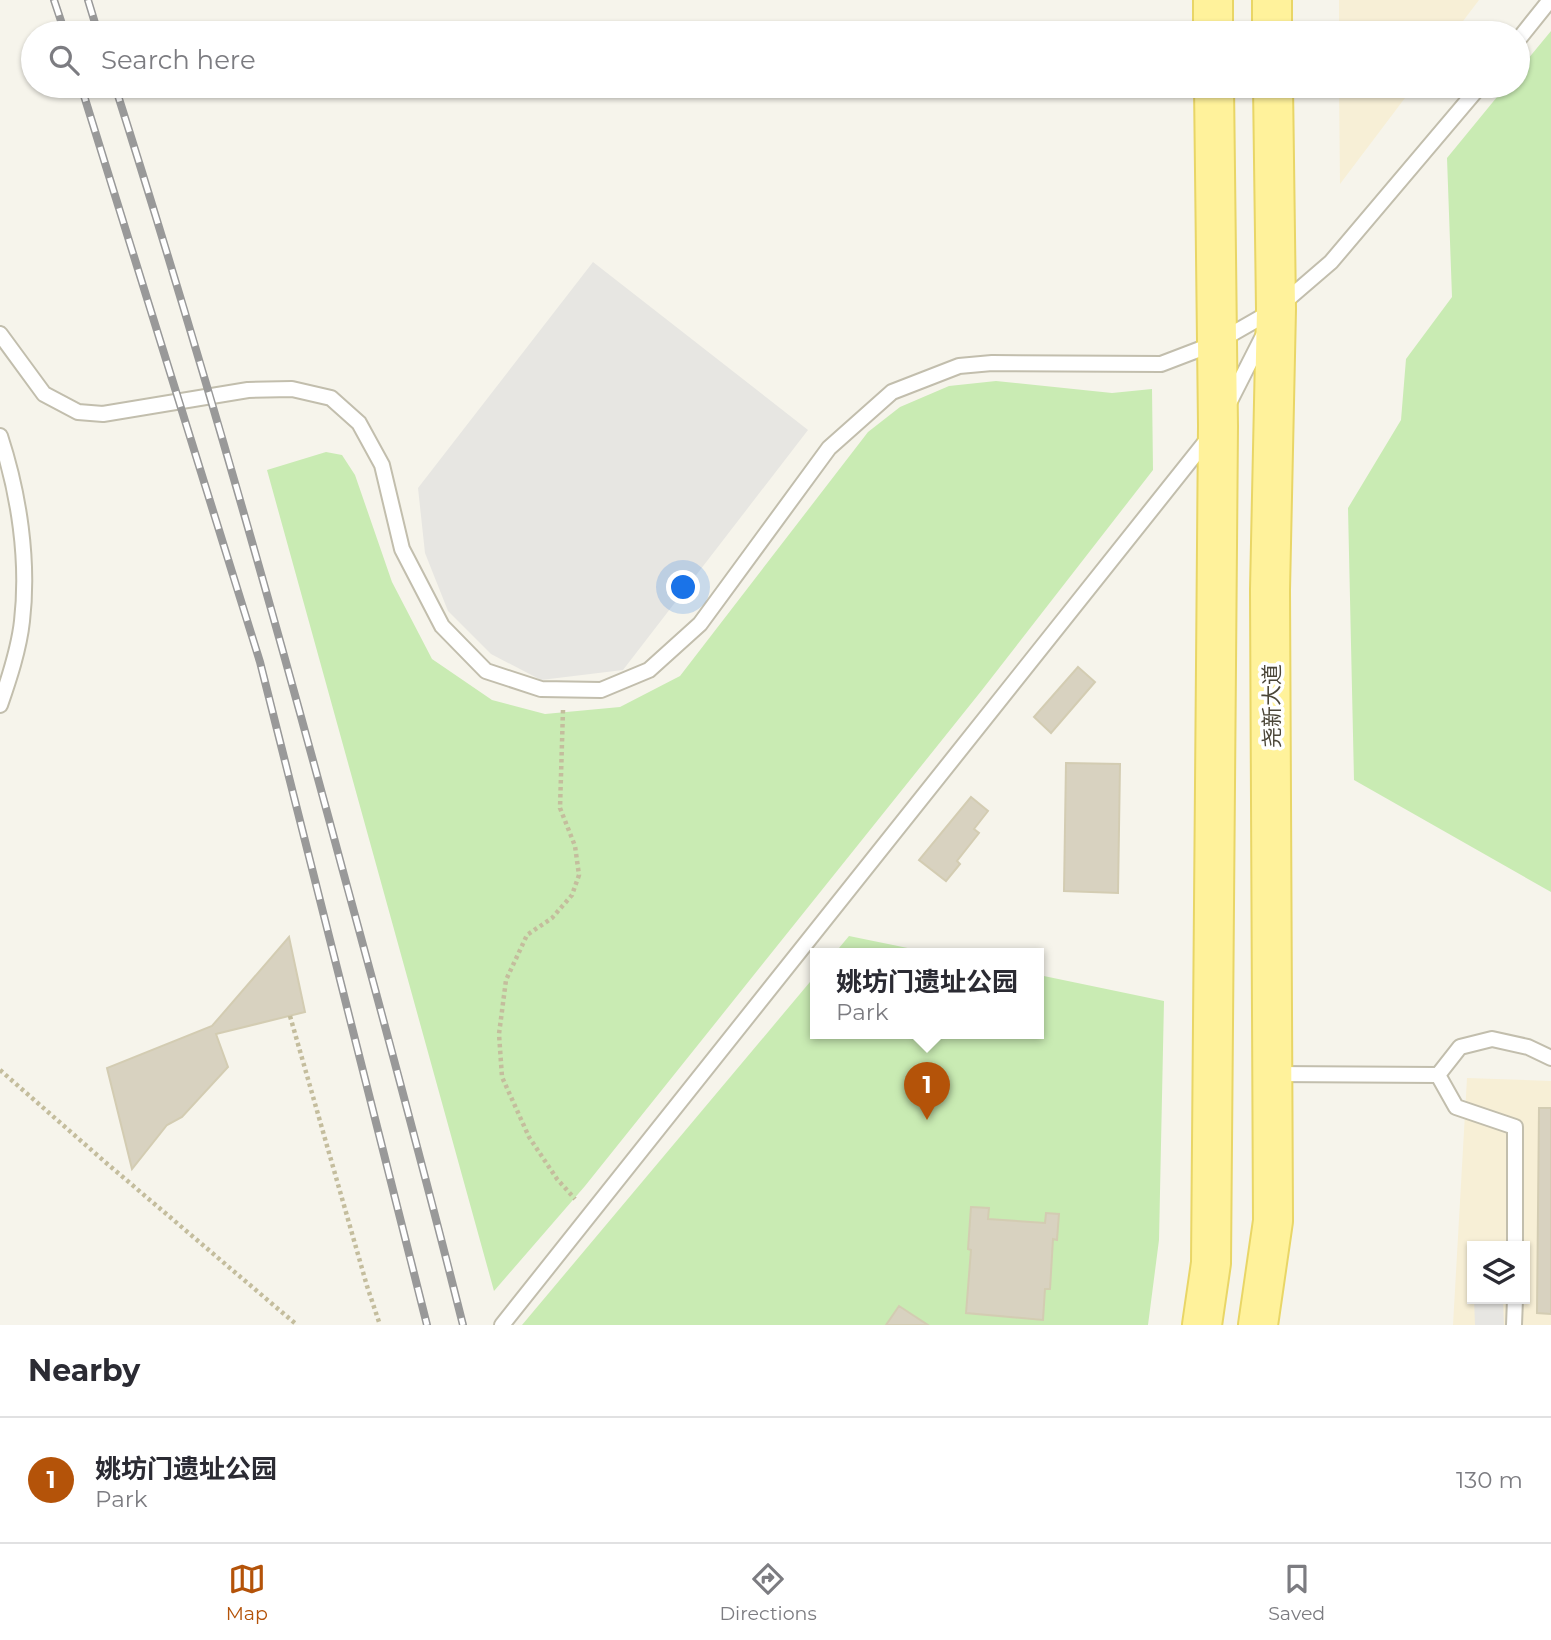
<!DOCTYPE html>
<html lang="en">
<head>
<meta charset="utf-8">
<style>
  :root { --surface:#fff; --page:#f2f2f3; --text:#2b2b33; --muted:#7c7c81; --line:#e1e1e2; --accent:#b45309 }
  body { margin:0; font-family:Montserrat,"Noto Sans SC",sans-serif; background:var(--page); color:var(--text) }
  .controls { position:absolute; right:21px; bottom:21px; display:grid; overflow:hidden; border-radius:0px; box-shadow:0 2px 5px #0004 }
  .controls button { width:63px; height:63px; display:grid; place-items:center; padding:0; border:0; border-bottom:2px solid var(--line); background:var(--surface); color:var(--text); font:35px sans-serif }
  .you { position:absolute; left:684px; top:588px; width:24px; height:24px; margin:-18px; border:5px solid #fff; border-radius:50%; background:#1a73e8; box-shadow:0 0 0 10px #1a73e833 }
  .badge { display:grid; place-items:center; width:46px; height:46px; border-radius:50%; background:var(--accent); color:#fff; font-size:23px; font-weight:700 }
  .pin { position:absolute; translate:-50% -58px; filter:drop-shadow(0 2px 4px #0008) }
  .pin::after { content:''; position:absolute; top:37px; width:24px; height:21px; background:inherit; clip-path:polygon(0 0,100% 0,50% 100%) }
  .popup { position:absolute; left:810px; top:948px; width:234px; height:91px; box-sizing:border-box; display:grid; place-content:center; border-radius:0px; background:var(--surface); filter:drop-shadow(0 2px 5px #0005); font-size:23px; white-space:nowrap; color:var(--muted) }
  .popup b { font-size:26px; color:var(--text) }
  .popup::after { content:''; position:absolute; left:50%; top:100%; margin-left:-14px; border:14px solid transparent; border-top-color:var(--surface) }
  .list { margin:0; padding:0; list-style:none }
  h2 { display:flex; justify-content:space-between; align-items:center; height:91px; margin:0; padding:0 28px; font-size:30px }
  h2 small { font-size:23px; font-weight:400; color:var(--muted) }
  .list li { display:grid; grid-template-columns:46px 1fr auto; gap:21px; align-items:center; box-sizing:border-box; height:126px; padding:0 28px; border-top:2px solid var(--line) }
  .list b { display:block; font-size:26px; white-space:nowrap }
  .list p { margin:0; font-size:23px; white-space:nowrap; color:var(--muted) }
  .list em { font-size:23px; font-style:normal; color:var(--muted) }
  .icon { flex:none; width:38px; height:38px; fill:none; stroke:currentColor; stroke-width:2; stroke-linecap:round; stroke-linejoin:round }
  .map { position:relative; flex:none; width:1551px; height:1325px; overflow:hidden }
  .search { position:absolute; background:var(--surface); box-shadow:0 2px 5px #0004; left:21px; right:21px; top:21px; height:77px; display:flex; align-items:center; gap:18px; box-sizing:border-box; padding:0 24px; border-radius:38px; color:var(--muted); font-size:26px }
  .sheet { height:217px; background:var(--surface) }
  nav { display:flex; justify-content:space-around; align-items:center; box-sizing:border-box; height:98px; border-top:2px solid var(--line); background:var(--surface); font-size:19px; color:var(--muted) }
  nav a { display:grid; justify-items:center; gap:4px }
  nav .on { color:var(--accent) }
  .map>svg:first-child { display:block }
</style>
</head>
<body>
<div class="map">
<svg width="1551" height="1325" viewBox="0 0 1551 1325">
  <rect width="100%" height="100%" fill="#f6f4eb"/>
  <!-- commercial -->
  <path fill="#f7efd6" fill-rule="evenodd" d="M1339,0h140l-25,33h-115z
    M1339,86h75l-74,98z
    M1467,1078l84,3v244h-98zM1472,1246h53v53h-53z"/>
  <!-- green -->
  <path fill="#c9ebb3" d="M1551,31v861l-197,-112 -6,-272 53,-88 5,-61 46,-62 -5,-139 59,-72h12v-15z
    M996,381l116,12 40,-4 1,81 -171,220 -397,496 -91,105 -227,-821 59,-18 16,3 13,20 37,107 40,77 60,41 53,14 75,-7 60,-31 188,-244 32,-25 49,-21z
    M849,936l88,18h-103z
    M1039,975l125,26 -5,239 -11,85h-626l293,-349v58h224z"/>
  <!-- parking -->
  <path fill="#e7e6e2" d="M593,262l215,168 -185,240 -82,10 -50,-26 -43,-43 -23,-58 -7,-65z
    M1474,1299h29l1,26h-29z"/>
  <!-- building -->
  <path fill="#d8d2c0" stroke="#d3ccb2" stroke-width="2" d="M1078,667l17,15 -44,51 -17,-16z
    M1066,763l54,1 -2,129 -54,-2z
    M971,797l17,14 -14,18 5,4 -22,28 3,3 -14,17 -27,-21z
    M289,937l16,75 -89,22 12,33 -46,50 -15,8 -35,44 -25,-101 105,-42z
    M1539,1108h12v206l-14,-1z
    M971,1207l18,1 -1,11 57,4 1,-10 13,1 -2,26 -4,-1 -3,50h-5l-2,31 -77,-7 5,-63 -3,-1z
    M899,1306l29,19h-42z"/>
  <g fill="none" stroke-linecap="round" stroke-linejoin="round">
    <!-- lane casing -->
    <g stroke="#c2bead" stroke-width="18">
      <path id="lane" d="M1518,40l32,-40
        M1281,305l50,-43 149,-176
        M0,334l44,60 34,18 25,2 145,-24 44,-1 39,9 28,25 23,42 20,84 40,77 44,45 55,18 60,1 48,-20 51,-46 129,-176 63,-56 67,-26 33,-3 169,1 55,-21 56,-32
        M1229,403l35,-69
        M0,436c19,58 29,124 22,185 -3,28 -13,58 -22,84
        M1274,1074l164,1 22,-28 32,-8 36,8 23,11
        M1438,1075l18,32 59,20v119
        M502,1325l708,-889
        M1514,1325l1,-26"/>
    </g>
    <!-- primary casing -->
    <g stroke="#e9d666" stroke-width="42">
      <path id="primary" d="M1213,0v33
        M1272,0v33
        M1202,1325l9,-62 7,-837 -4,-340
        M1258,1325l15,-104 -3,-631 6,-281 -3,-223"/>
    </g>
    <!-- path -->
    <path stroke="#c4bd9d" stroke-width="4.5" stroke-dasharray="3.5 3.5" stroke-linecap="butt" d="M563,710l-3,98 15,38 4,29 -7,20 -20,23 -25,17 -21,45 -7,54 3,43 27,60 28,42 18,20
      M290,1016l77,270 13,39
      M0,1070l104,91 193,164"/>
    <!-- lane -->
    <use href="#lane" stroke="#fff" stroke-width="14"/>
    <!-- primary -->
    <use href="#primary" stroke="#fff29b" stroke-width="38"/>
    <!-- rail casing -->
    <g stroke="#999" stroke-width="8">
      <path id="rail" d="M54,0l11,33
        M88,0l10,33
        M81,86l179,576 167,663
        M115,86c83,261 158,524 229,789 41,150 81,299 119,450"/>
    </g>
    <!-- rail -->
    <use href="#rail" stroke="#fff" stroke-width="5" stroke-dasharray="16" stroke-linecap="butt"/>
  </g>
  <g text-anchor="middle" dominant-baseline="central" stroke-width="7" stroke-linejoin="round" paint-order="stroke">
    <!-- street labels -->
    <g font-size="21" fill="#4b4638" stroke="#fff">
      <text transform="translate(1271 706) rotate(-90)">尧新大道</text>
    </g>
  </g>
</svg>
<div class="controls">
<button><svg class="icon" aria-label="layers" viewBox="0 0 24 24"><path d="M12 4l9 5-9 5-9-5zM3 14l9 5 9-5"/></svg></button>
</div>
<div class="you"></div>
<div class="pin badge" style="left:927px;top:1120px">1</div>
<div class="popup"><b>姚坊门遗址公园</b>Park</div>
<div class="search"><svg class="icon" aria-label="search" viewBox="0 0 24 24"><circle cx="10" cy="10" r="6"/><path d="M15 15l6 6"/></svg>Search here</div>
</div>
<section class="sheet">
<h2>Nearby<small></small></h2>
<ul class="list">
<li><span class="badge">1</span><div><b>姚坊门遗址公园</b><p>Park</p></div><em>130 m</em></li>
</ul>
</section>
<nav>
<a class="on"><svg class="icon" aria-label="map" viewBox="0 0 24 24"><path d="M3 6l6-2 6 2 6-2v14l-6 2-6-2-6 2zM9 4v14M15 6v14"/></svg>Map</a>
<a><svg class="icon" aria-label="directions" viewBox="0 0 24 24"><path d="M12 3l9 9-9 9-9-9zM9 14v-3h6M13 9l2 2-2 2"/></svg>Directions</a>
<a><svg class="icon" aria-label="saved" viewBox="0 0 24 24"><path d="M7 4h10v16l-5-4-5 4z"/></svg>Saved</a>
</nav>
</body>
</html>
